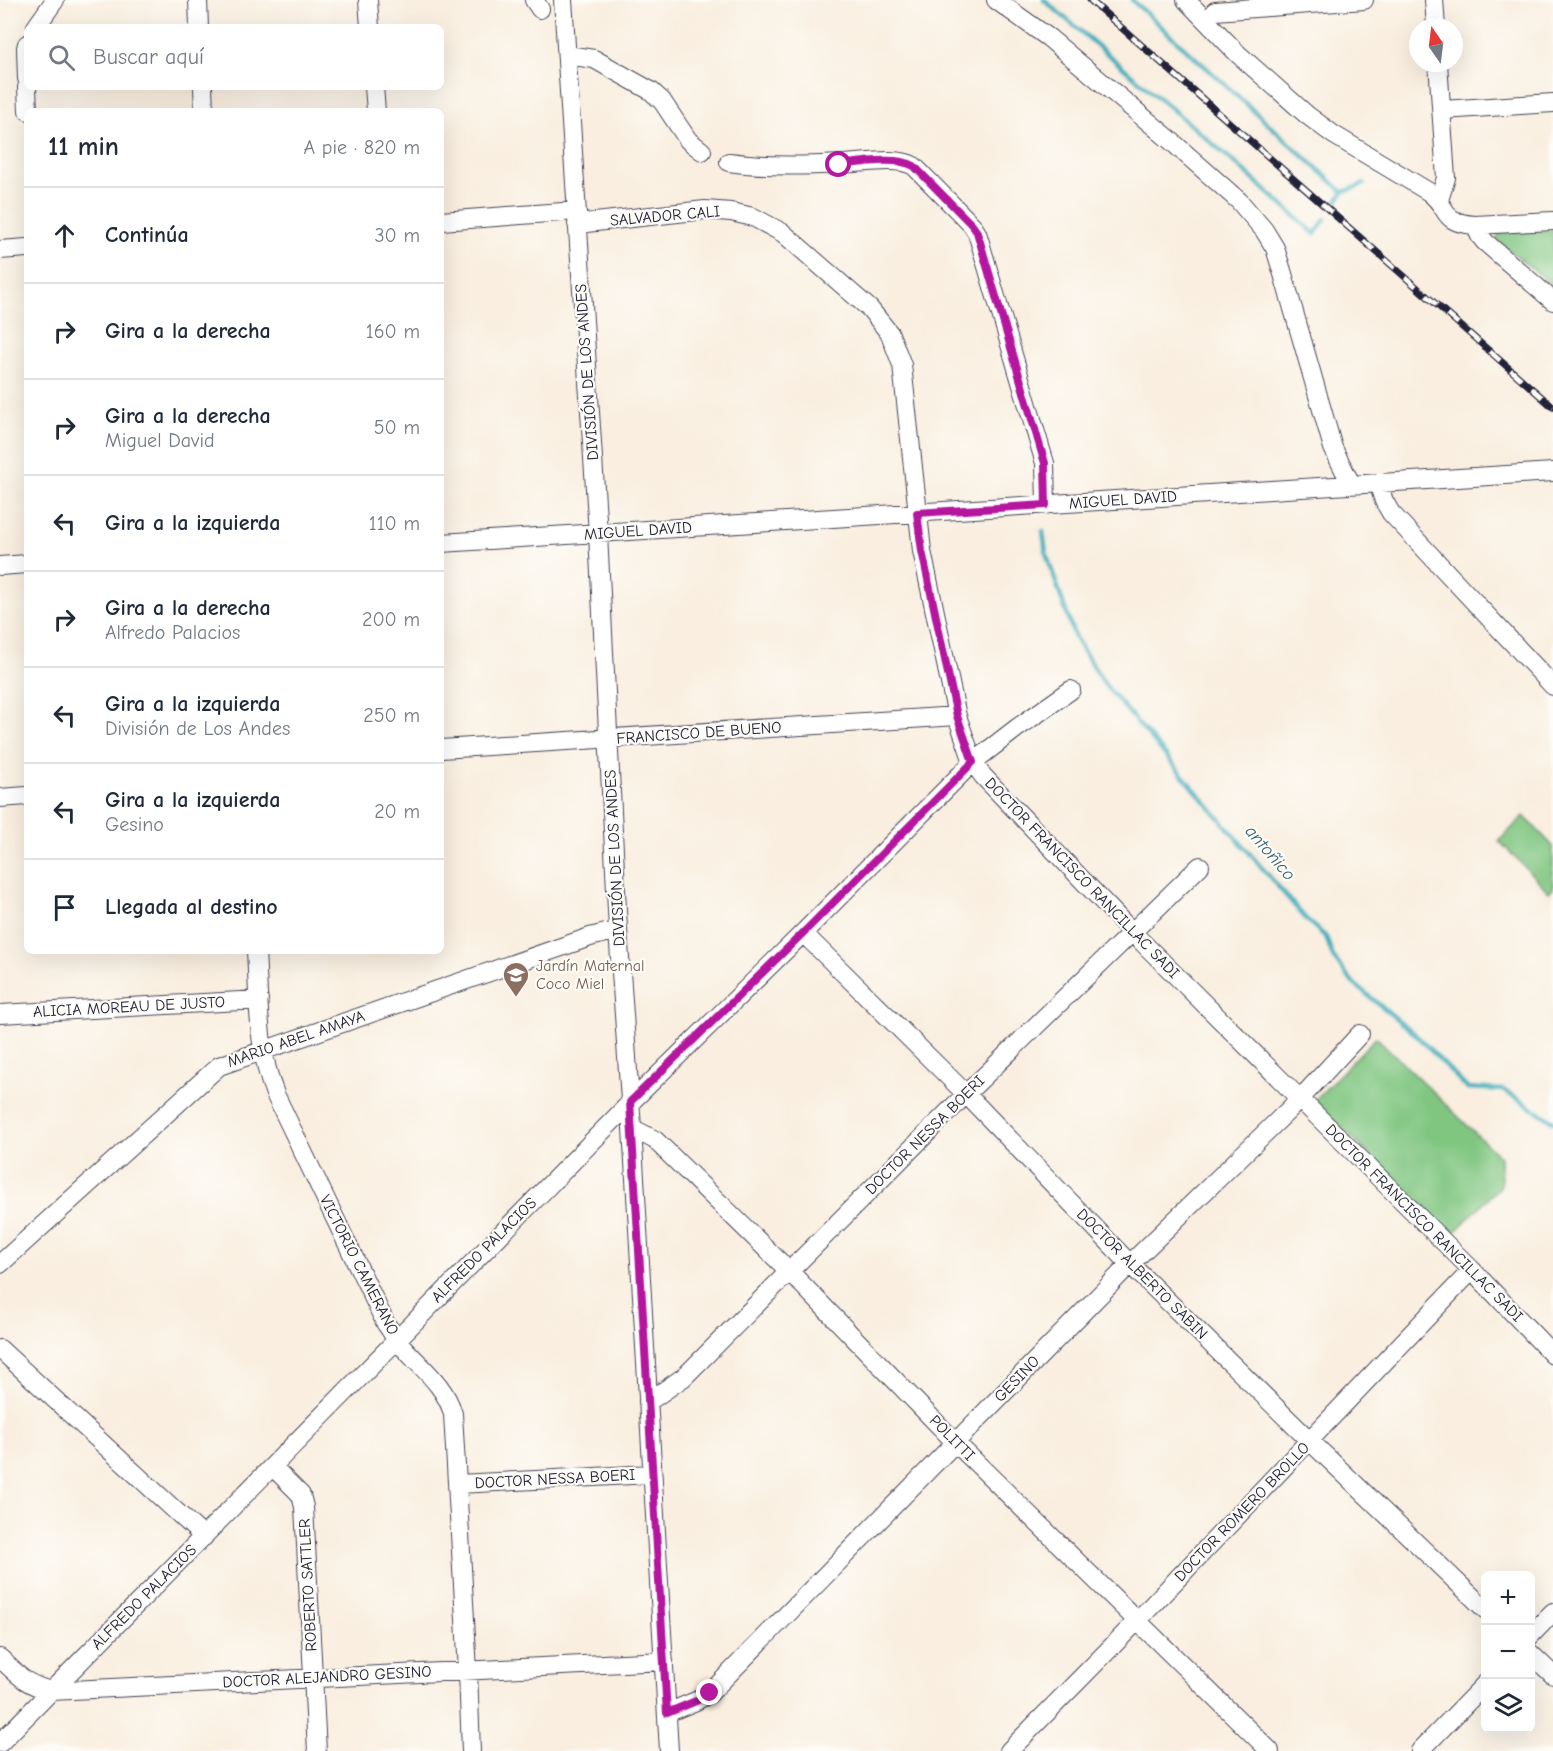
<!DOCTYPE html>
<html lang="es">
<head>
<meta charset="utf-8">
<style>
  :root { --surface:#fff; --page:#f2f2f3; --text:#1f2937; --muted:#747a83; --line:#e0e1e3 }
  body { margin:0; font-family:"Comic Neue",sans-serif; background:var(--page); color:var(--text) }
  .controls { position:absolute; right:18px; bottom:18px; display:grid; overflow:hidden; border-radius:9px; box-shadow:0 6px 24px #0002 }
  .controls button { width:54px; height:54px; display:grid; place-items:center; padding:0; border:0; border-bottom:2px solid var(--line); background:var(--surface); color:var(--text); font:30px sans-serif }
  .compass { position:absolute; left:1409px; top:18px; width:54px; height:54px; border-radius:50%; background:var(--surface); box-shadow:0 6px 24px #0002; rotate:346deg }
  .stop { position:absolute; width:18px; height:18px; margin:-14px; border:4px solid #b5179e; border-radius:50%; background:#fff }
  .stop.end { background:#b5179e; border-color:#fff; box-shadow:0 2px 6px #0008 }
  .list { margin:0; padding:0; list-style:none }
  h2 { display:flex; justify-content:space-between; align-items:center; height:78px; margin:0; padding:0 24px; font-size:26px }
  h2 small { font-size:20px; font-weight:400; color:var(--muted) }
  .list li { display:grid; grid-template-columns:39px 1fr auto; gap:18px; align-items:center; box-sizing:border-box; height:96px; padding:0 24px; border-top:2px solid var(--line) }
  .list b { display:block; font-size:22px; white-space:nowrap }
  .list p { margin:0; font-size:20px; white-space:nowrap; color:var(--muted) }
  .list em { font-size:20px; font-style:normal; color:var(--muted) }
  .icon { flex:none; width:33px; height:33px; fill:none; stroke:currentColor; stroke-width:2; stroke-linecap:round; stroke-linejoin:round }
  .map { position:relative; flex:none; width:1553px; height:1751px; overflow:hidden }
  .search { position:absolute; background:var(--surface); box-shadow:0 6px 24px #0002; left:24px; top:24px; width:420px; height:66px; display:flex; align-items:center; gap:15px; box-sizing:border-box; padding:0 21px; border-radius:9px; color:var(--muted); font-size:22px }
  .panel { position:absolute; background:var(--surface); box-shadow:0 6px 24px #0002; left:24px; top:108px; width:420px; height:846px; border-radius:9px }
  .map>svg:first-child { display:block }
</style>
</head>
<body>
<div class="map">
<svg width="1553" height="1751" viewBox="0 0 1553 1751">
  <rect width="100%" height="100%" fill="#fdfcf7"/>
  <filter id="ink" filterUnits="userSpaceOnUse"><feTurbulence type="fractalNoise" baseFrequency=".0167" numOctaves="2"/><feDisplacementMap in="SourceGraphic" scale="12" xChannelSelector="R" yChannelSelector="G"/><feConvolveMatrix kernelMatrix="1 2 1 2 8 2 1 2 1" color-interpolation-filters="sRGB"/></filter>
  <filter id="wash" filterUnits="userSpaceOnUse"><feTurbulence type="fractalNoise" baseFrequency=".008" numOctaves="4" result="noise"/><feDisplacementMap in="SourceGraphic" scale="24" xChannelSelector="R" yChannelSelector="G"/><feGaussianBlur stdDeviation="1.35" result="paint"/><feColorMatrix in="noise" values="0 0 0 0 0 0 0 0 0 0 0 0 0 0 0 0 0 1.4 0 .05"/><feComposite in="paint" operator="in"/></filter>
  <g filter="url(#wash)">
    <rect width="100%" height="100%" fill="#f9eedf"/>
    <!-- green -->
    <path fill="#80c681" stroke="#51745e" stroke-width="1.5" d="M1553,230v56l-57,-47 4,-6z
      M1524,816l29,30v43l-4,3 -50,-51z
      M1376,1037l124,120 1,28 -49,50 -138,-134z"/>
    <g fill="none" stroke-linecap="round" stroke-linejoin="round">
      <!-- stream -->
      <path stroke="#3fadbd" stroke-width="4.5" d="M1044,0l183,156 88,78 10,-15
        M1132,0l211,192 21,-8
        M1337,201l6,-9
        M1043,531l3,22 29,85 31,48 200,233 20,18 7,20 19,25 63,52 52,54 36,2 50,31"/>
    </g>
  </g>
  <g filter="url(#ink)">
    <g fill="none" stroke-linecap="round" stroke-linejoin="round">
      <!-- minor casing -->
      <g stroke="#424154" stroke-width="20">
        <path id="minor" d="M198,0l1,27
          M368,0l2,27
          M534,0l6,9
          M563,0l35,534 20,396 14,198 37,623
          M996,0l53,38 120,101 70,62 25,29 11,18 8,26 50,174 18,36
          M1186,0l52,54 69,61 27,20 95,57c23,18 10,30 46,33l5,11 5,6 68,59
          M1434,0l2,27
          M1215,11l149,-11
          M36,27l19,-27
          M27,44l-1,4 1,31
          M567,55l27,4 57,32 11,10 26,39 14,11
          M1438,63l8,115 -7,22
          M27,87l1,24
          M203,87l1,24
          M374,87l2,24
          M1442,110l111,-7
          M729,162c36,5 75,4 111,2 20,0 57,-8 74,2l58,59 5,8 4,13 60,204 4,13 1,42
          M441,221l135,-10
          M577,224l128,-14 26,2 22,5 30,16 87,76 20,25 12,31 20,186 35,165 16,46 10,14 150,157 339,337 81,85
          M1475,225l78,-4
          M0,250l27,-2
          M1378,483l6,18 7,12 162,173
          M441,543l1112,-71
          M0,566l27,-2
          M441,749l516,-33
          M0,798l27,-2
          M803,933l163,161 164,170 180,177 176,169
          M256,951c3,48 1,99 19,143l111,230c4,5 7,11 11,16 19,24 48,43 56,74l15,257 3,80
          M0,1014l259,-14
          M632,1128l23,12 135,132 165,170 315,309
          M0,1264l219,-198 371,-129 28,-7
          M0,1349l204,188
          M648,1402l36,-25 282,-283 234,-228
          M273,1467l28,28 3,12 13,244
          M458,1484l194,-10
          M1530,1636l23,-24
          M1530,1653l23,22
          M0,1658c19,18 25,26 51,33l613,-30
          M667,1713l29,-12 14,-8 420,-429 170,-165 60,-65
          M0,1743l630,-640 173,-170 170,-171 44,-34 54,-38
          M1009,1751l129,-131 334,-350
          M1420,1751l66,-68"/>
      </g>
      <!-- minor -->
      <use href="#minor" stroke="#fff" stroke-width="18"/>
      <!-- rail casing -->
      <g stroke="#22223b" stroke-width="7">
        <path id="rail" d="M1090,0l463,407"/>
      </g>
      <!-- rail -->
      <use href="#rail" stroke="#fdfcf7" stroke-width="4.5" stroke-dasharray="14" stroke-linecap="butt"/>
    </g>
  </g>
  <g fill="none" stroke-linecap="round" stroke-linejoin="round" filter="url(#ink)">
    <!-- route -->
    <path stroke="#b5179e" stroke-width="8" d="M710,1693l-14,8 -29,12 -37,-611 173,-169 170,-171 -16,-46 -35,-165 -5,-38 129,-8 -1,-42 -4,-13 -64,-218 -5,-7 -58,-59c-17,-10 -55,-3 -75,-1"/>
  </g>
  <!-- icons -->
  <defs>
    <g id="school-pin" transform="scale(1.35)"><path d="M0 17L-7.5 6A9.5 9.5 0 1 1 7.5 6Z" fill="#8d6e63" stroke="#fdfcf7"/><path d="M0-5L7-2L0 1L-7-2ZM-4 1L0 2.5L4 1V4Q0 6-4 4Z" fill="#fff"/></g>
  </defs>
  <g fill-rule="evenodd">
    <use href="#school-pin" x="516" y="975"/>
  </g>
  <g text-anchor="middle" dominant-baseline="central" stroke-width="4.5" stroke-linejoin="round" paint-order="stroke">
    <!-- street labels -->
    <g font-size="16" fill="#22223b" stroke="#fdfcf7">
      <text transform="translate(665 216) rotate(-5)">SALVADOR CALI</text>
      <text transform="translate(587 372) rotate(-94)">DIVISIÓN DE LOS ANDES</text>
      <text transform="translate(1123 500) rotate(-4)">MIGUEL DAVID</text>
      <text transform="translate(638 531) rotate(-4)">MIGUEL DAVID</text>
      <text transform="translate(699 733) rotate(-4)">FRANCISCO DE BUENO</text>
      <text transform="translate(615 858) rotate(-93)">DIVISIÓN DE LOS ANDES</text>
      <text transform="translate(1082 878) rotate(46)">DOCTOR FRANCISCO RANCILLAC SADI</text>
      <text transform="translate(129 1007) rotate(-3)">ALICIA MOREAU DE JUSTO</text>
      <text transform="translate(296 1039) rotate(-19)">MARIO ABEL AMAYA</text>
      <text transform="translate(925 1135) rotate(-45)">DOCTOR NESSA BOERI</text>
      <text transform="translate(1424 1223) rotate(45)">DOCTOR FRANCISCO RANCILLAC SADI</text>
      <text transform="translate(484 1250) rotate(-45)">ALFREDO PALACIOS</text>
      <text transform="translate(359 1265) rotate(63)">VICTORIO CAMERANO</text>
      <text transform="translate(1142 1274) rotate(45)">DOCTOR ALBERTO SABIN</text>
      <text transform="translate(1017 1379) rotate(-46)">GESINO</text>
      <text transform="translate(952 1438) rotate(45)">POLITTI</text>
      <text transform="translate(555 1479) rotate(-3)">DOCTOR NESSA BOERI</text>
      <text transform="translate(1242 1512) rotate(-46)">DOCTOR ROMERO BROLLO</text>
      <text transform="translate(308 1585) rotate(-93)">ROBERTO SATTLER</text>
      <text transform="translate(144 1597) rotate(-45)">ALFREDO PALACIOS</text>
      <text transform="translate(327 1677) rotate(-3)">DOCTOR ALEJANDRO GESINO</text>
    </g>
    <!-- education labels -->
    <g font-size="16" fill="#785e54" stroke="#fdfcf7" text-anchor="start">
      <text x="536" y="966">Jardín Maternal<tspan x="536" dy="18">Coco Miel</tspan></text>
    </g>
    <!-- water labels -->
    <g font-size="18" font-style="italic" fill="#2f6176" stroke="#fdfcf7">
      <text transform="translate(1270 853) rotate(49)">antoñico</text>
    </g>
  </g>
</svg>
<div class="controls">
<button>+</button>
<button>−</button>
<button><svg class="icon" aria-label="layers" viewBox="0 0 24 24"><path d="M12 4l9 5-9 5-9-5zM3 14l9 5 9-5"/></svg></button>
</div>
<svg class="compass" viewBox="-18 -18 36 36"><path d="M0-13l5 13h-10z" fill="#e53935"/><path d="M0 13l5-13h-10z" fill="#747a83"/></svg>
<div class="stop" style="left:839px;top:165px"></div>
<div class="stop end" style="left:710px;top:1693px"></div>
<div class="search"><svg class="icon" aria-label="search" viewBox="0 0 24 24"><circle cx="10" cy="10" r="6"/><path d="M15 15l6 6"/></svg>Buscar aquí</div>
<section class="panel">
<h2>11 min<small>A pie · 820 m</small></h2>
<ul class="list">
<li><svg class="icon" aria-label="ahead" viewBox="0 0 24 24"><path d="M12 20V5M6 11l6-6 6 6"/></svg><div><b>Continúa</b></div><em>30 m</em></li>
<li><svg class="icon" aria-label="right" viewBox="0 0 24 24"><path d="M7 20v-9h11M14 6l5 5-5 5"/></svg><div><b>Gira a la derecha</b></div><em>160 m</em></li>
<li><svg class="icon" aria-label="right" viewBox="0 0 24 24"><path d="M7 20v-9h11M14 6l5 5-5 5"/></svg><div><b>Gira a la derecha</b><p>Miguel David</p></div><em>50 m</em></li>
<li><svg class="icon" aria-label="left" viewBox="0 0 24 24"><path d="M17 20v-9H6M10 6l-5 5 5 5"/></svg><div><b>Gira a la izquierda</b></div><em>110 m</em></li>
<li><svg class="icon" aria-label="right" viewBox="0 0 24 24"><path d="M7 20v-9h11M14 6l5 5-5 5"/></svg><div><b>Gira a la derecha</b><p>Alfredo Palacios</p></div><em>200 m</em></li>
<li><svg class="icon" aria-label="left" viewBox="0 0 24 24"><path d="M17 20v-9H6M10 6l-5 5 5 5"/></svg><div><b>Gira a la izquierda</b><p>División de Los Andes</p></div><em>250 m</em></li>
<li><svg class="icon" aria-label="left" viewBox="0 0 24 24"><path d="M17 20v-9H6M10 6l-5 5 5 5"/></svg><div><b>Gira a la izquierda</b><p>Gesino</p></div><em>20 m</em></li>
<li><svg class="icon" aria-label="arrive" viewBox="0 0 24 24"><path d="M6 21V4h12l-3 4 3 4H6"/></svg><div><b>Llegada al destino</b></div></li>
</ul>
</section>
</div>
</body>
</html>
